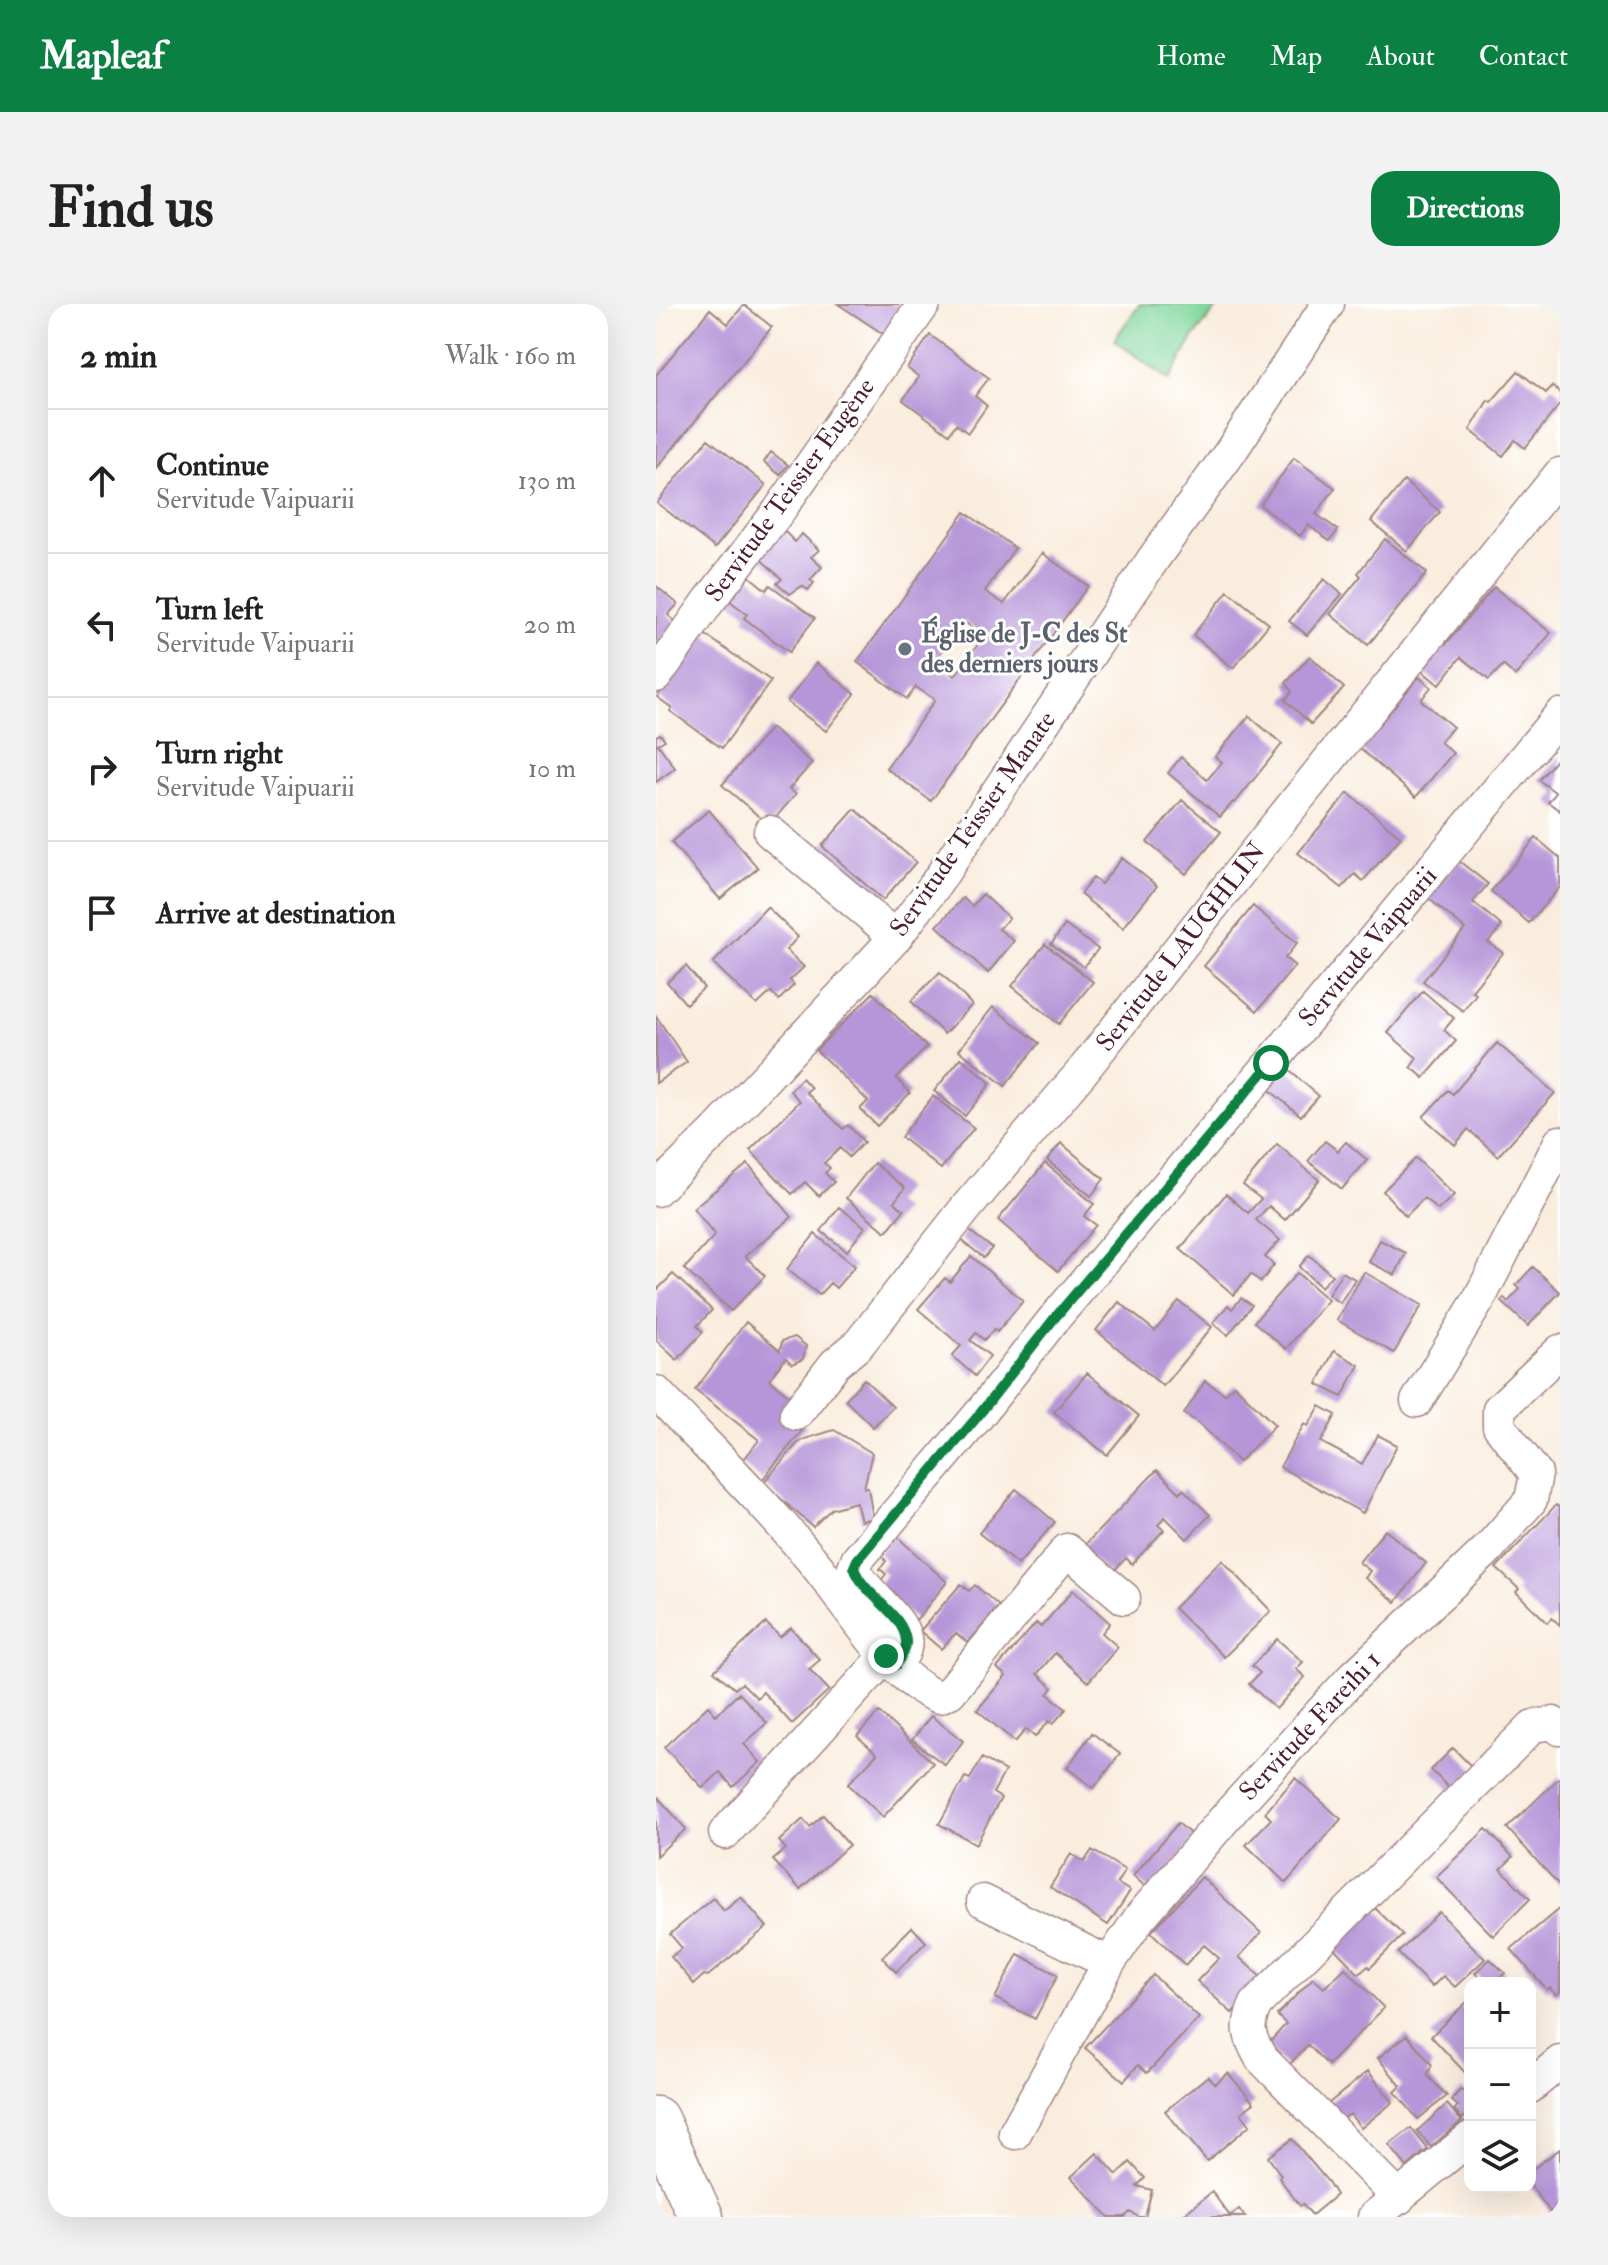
<!DOCTYPE html>
<html lang="en">
<head>
<meta charset="utf-8">
<style>
  :root { --surface:#fff; --page:#f2f2f2; --text:#222; --muted:#767676; --line:#e0e0e0; --accent:#0b8043 }
  body { margin:0; font-family:"IM FELL Double Pica",serif; background:var(--page); color:var(--text) }
  .controls { position:absolute; right:24px; bottom:24px; display:grid; overflow:hidden; border-radius:16px; box-shadow:0 8px 32px #0002 }
  .controls button { width:72px; height:72px; display:grid; place-items:center; padding:0; border:0; border-bottom:2px solid var(--line); background:var(--surface); color:var(--text); font:40px sans-serif }
  .stop { position:absolute; width:24px; height:24px; margin:-18px; border:6px solid #0b8043; border-radius:50%; background:#fff }
  .stop.end { background:#0b8043; border-color:#fff; box-shadow:0 2px 8px #0008 }
  .list { margin:0; padding:0; list-style:none }
  h2 { display:flex; justify-content:space-between; align-items:center; height:104px; margin:0; padding:0 32px; font-size:34px }
  h2 small { font-size:26px; font-weight:400; color:var(--muted) }
  .list li { display:grid; grid-template-columns:52px 1fr auto; gap:24px; align-items:center; box-sizing:border-box; height:144px; padding:0 32px; border-top:2px solid var(--line) }
  .list b { display:block; font-size:30px; white-space:nowrap }
  .list p { margin:0; font-size:26px; white-space:nowrap; color:var(--muted) }
  .list em { font-size:26px; font-style:normal; color:var(--muted) }
  .icon { flex:none; width:44px; height:44px; fill:none; stroke:currentColor; stroke-width:2; stroke-linecap:round; stroke-linejoin:round }
  .map { position:relative; flex:none; width:904px; height:1913px; overflow:hidden; border-radius:24px }
  header { display:flex; align-items:center; gap:48px; box-sizing:border-box; height:112px; padding:0 40px; background:var(--accent); color:#fff }
  header strong { font-size:38px }
  nav { display:flex; gap:44px; margin-inline-start:auto; font-size:28px }
  .intro { display:flex; align-items:center; justify-content:space-between; box-sizing:border-box; height:192px; padding:0 48px }
  h1 { margin:0; font-size:56px }
  .button { padding:20px 36px; border-radius:24px; background:var(--accent); color:#fff; font-size:28px; font-weight:700 }
  main { display:flex; gap:48px; padding:0 48px }
  aside { flex:1; background:var(--surface); border-radius:24px; box-shadow:0 8px 32px #0002 }
  .map>svg:first-child { display:block }
</style>
</head>
<body>
<header>
<strong>Mapleaf</strong>
<nav><a>Home</a><a>Map</a><a>About</a><a>Contact</a></nav>
</header>
<div class="intro"><h1>Find us</h1><a class="button">Directions</a></div>
<main>
<aside>
<h2>2 min<small>Walk · 160 m</small></h2>
<ul class="list">
<li><svg class="icon" aria-label="ahead" viewBox="0 0 24 24"><path d="M12 20V5M6 11l6-6 6 6"/></svg><div><b>Continue</b><p>Servitude Vaipuarii</p></div><em>130 m</em></li>
<li><svg class="icon" aria-label="left" viewBox="0 0 24 24"><path d="M17 20v-9H6M10 6l-5 5 5 5"/></svg><div><b>Turn left</b><p>Servitude Vaipuarii</p></div><em>20 m</em></li>
<li><svg class="icon" aria-label="right" viewBox="0 0 24 24"><path d="M7 20v-9h11M14 6l5 5-5 5"/></svg><div><b>Turn right</b><p>Servitude Vaipuarii</p></div><em>10 m</em></li>
<li><svg class="icon" aria-label="arrive" viewBox="0 0 24 24"><path d="M6 21V4h12l-3 4 3 4H6"/></svg><div><b>Arrive at destination</b></div></li>
</ul>
</aside>
<div class="map">
<svg width="904" height="1913" viewBox="0 0 904 1913">
  <rect width="100%" height="100%" fill="#fff"/>
  <filter id="ink" filterUnits="userSpaceOnUse"><feTurbulence type="fractalNoise" baseFrequency=".0125" numOctaves="2"/><feDisplacementMap in="SourceGraphic" scale="16" xChannelSelector="R" yChannelSelector="G"/><feConvolveMatrix kernelMatrix="1 2 1 2 8 2 1 2 1" color-interpolation-filters="sRGB"/></filter>
  <filter id="wash" filterUnits="userSpaceOnUse"><feTurbulence type="fractalNoise" baseFrequency=".006" numOctaves="4" result="noise"/><feDisplacementMap in="SourceGraphic" scale="32" xChannelSelector="R" yChannelSelector="G"/><feGaussianBlur stdDeviation="1.8" result="paint"/><feColorMatrix in="noise" values="0 0 0 0 0 0 0 0 0 0 0 0 0 0 0 0 0 1.4 0 .05"/><feComposite in="paint" operator="in"/></filter>
  <g filter="url(#wash)">
    <rect width="100%" height="100%" fill="#f9eddd"/>
    <!-- green -->
    <path fill="#81d79c" stroke="#667b64" stroke-width="2" d="M484,0h80l-27,34 -24,42 -55,-40z"/>
    <g id="blocks">
      <!-- building -->
      <path fill="#b695d8" fill-rule="evenodd" d="M182,0h67l-20,31z
        M88,1l28,22 -116,142v-94l54,-66 18,15z
        M274,31l59,43 -14,18 12,10 -19,27 -12,-9 -7,10 -46,-34 16,-23 -12,-9z
        M862,67l28,22 6,-7 8,7v11l-35,44 -10,-8 -12,16 -33,-26 18,-30 3,2z
        M52,135l58,46 -51,63 -58,-45z
        M115,148l17,13 -8,10 -16,-13z
        M638,154l41,30 -19,26 22,16 -8,11 -22,-16 -8,11 -40,-31z
        M748,177l36,31 -33,39 -36,-30z
        M309,208l50,36 -30,43 19,13 38,-51 46,33 -157,215 -45,-33 49,-68 -19,-13 -9,12 -50,-37zM307,317l21,15 -29,40 -21,-14z
        M124,223l15,15 7,-8 17,16 -8,7 11,10 -12,13 4,3 -6,7 -6,-4 -12,8 -13,-11 5,-4 -27,-25z
        M729,235l42,34 -59,72 -38,-31 31,-38 -3,-3z
        M93,272l17,14 4,-5 45,33 -26,34 -45,-34 3,-4 -17,-13z
        M668,275l18,15 -35,41 -18,-14z
        M0,282l22,18 -10,11 8,7 -20,24z
        M838,283l57,46 -36,43 -12,-11 -14,15 -28,-23 -22,28 -18,-15 22,-28 3,2z
        M572,287l41,33 -36,44 -40,-33z
        M47,329l68,48 -49,67 -52,-37 2,-3 -15,-11z
        M654,352l34,32 -33,36 -26,-24 7,-8 -6,-9z
        M160,359l39,31 -29,37 -39,-29z
        M763,373l12,10 -10,13 32,27 -13,15 13,11 -37,44 -57,-49z
        M593,412l33,28 -47,59 -2,-1 -13,15 -52,-44 13,-16 26,23 15,-18 -7,-5z
        M115,424l41,35 -23,26 7,5 -27,31 -47,-40z
        M4,430l5,6 -7,4 17,24 -19,14v-46z
        M904,451v56l-12,-9 8,-9 -17,-13z
        M692,489l53,44 -38,44 -8,-7 -13,14 -44,-35z
        M526,496l39,32 -35,42 -39,-32z
        M199,505l61,53 -33,38 -61,-54z
        M53,506l49,58 -38,31 -49,-57z
        M880,534l24,20v29l-31,36 -38,-32z
        M466,554l35,28 -34,42 -43,-34 13,-16 8,6z
        M803,557l29,23 -15,18 29,24 -14,16 15,11 -31,38 4,3 -13,17 -40,-30 42,-52 -37,-31z
        M327,590l26,24 -10,11 15,12 -26,32 -51,-47 26,-28 9,8z
        M597,602l44,37 -12,15 10,8 -38,45 -53,-45z
        M111,603l31,30 -12,13 18,17 -14,13 4,5 -15,15 -8,-8 -14,13 -44,-42z
        M409,621l33,24 -14,18 -33,-23z
        M389,640l48,38 -34,42 -47,-38z
        M30,662l18,22 -18,16 -19,-22z
        M284,668l32,33 -28,29 -33,-33z
        M767,687l31,27 -10,12 12,11 -32,37 -13,-11 6,-9 -29,-25z
        M217,689l54,54 -31,31 14,15 -33,33 -17,-17 8,-8 -52,-51z
        M337,703l46,36 -34,43 -46,-36z
        M0,712l31,46 -31,21z
        M841,739l58,50 -57,63 -30,-27 -13,16 -32,-28 25,-27 5,4z
        M305,754l30,25 -26,33 -31,-25z
        M629,763l34,29 -18,20 -34,-28z
        M146,774l9,10 -5,4 37,37 5,-4 16,17 -15,15 -9,-9 -16,15 6,5 -5,5 9,9 -15,14 -14,-14 -13,12 -42,-44 50,-49 -10,-10z
        M277,792l41,32 -33,41 -40,-32z
        M669,837l13,10 8,-9 21,18 -25,29 -34,-28z
        M405,839l43,36 -13,17 -44,-36z
        M621,840l42,36 -34,40 -16,-14 -13,14 24,20 -15,17 9,8 -13,17 -10,-8 -17,21 -54,-46 46,-55 22,19 13,-14 -18,-14z
        M760,854l38,37 -16,15 -14,-12 -18,18 -23,-25z
        M218,859l31,25 -11,14 10,8 -18,22 -40,-34z
        M389,859l49,41 -10,12 12,9 -38,46 -60,-51z
        M92,860l44,53 -47,39 20,20 -34,35 -47,-42 31,-34 -22,-27z
        M183,903l26,20 -18,24 -26,-20z
        M311,925l25,19 -8,10 -24,-19z
        M159,930l40,32 -19,22 -6,-5 -11,12 -32,-26z
        M724,936l26,13 -11,22 -26,-13z
        M653,951l23,20 -11,12 -22,-20z
        M315,952l52,45 -26,31 -3,-3 -10,11 -8,-7 -6,7 20,16 -15,20 -23,-20 9,-10 -43,-37 27,-31 5,4z
        M877,963l27,25 -32,34 -27,-25 3,-3 4,4 12,-13 -4,-4z
        M686,968l13,7 -15,24 -12,-8z
        M708,968l58,33 -28,48 -57,-33z
        M641,969l31,27 -42,49 -32,-27z
        M17,970l39,36 -15,16 6,6 -26,28 -21,-20v-53l2,2z
        M585,994l11,7 -24,30 -15,-12 15,-18 4,4z
        M523,997l33,26 -49,59 -67,-56 23,-28 36,29z
        M90,1018l34,29 2,-10 13,-4 11,9 -3,13 -11,5 -6,-6 -17,21 25,21 -7,10 19,16 -44,54 -21,-17 18,-23 -64,-50z
        M678,1047l25,14 -17,32 -25,-13z
        M431,1069l52,43 -32,39 -53,-43z
        M208,1075l29,28 -20,20 -28,-27z
        M549,1077l20,13 9,-9 41,40 -36,37 -40,-39 -15,-9z
        M664,1102l16,9 -15,27 41,22 16,-29 19,10 -34,68 -83,-46 24,-43 4,2z
        M178,1126l38,23 -8,35h4l5,30 -12,3 -5,-19 -25,7 -18,18 -50,-44 34,-39 8,-5z
        M501,1166l23,23 3,-4 27,26 -23,24 -22,-22 -7,8 6,5 -32,34 -6,-6 -16,17 -28,-27z
        M360,1185l39,33 -37,43 -39,-32z
        M900,1201l4,3v117l-8,-7 -4,5 -32,-31 3,-3 -23,-21z
        M729,1226l41,33 -30,39 -31,-24 5,-7 -11,-9z
        M238,1230l53,48 -31,38 -39,-34 9,-12 -6,-5 6,-8 -7,-8z
        M566,1256l49,51 -47,46 -50,-49z
        M305,1280l8,7 6,-6 24,21 -31,37 -12,-10 -15,16 -21,-18z
        M417,1286l37,33 -8,10 16,14 -30,35 -33,-29 -18,21 16,14 -5,6 18,15 -13,15 -4,-3 -14,16 -9,-8 -11,13 -38,-32 29,-34 -9,-8 39,-45 5,4z
        M110,1319l14,14 11,-9 29,32 -11,9 20,21 -37,34 -29,-32 -6,6 -15,-15 -7,6 -21,-18z
        M621,1335l26,23 -7,7 9,8 -29,32 -27,-25 11,-11 -8,-7z
        M83,1389l28,30 -23,21 16,18 -27,25 -13,-15 -17,16 -39,-41 44,-41 8,9z
        M223,1408l54,51 -50,54 -35,-33 29,-30 -20,-18z
        M275,1412l32,25 -18,24 -33,-25z
        M436,1429l28,21 -26,34 -27,-20z
        M797,1444l22,22 -22,22 -22,-22z
        M326,1454l23,13 -12,22 8,5 -25,46 -37,-20 26,-47 5,2z
        M904,1473v109l-53,-58z
        M639,1474l46,41 -55,64 -40,-38 25,-26 -6,-6z
        M0,1491l30,34 -30,27z
        M167,1511l26,30 -49,44 -27,-29 13,-11 -7,-8 24,-22 7,8z
        M522,1519l17,15 -43,54 -19,-16z
        M830,1525l27,28 -12,12 29,30 -37,37 -57,-59z
        M436,1546l33,20 -8,13 13,8 -22,34 -58,-38 21,-33 13,8z
        M546,1573l59,56 -22,24 24,22 -31,34 -35,-32 22,-23 -15,-13 -19,20 -34,-33z
        M85,1593l26,30 -59,49 -4,-1 -10,9 -23,-27 11,-9 -12,-14 43,-36 11,13z
        M719,1604l28,27 -33,33 -2,-2 -9,8 -25,-26z
        M904,1604v84l-4,3 -6,-7 -3,2 -36,-41z
        M783,1608l46,47 -30,28 -12,-11 -11,11 -34,-34z
        M256,1623l14,15 -30,30 -14,-15z
        M362,1650l40,21 -23,44 -40,-21z
        M834,1655l15,14 -10,10h-11l-9,-10z
        M689,1664l39,40 -56,57 -20,-20 -21,22 -21,-21 20,-22 -9,-9 36,-37 11,10z
        M497,1671l46,43 -52,55 -9,-8 -14,16 -39,-33z
        M814,1695v79l-39,-42z
        M751,1731l25,30 -5,10 20,21 -29,23 -23,-27 6,-6 -23,-28z
        M712,1767l25,31 -32,26 -11,-14 -9,6 -13,-16z
        M572,1769l26,30 -13,10 9,12 -43,36 -42,-50 43,-35 7,8z
        M805,1785l9,9v14l-8,7 -8,-9 4,-4 -7,-6z
        M791,1800l15,17 -31,26 -14,-16z
        M755,1824l17,21 -21,18 -18,-22z
        M636,1835l37,44 7,12 -24,20 -9,-11 -3,2 -21,-28 2,-3 -13,-18z
        M904,1845v68h-6l-24,-32v-14z
        M441,1849l20,22 13,-13 15,16 -8,8 15,4 -7,27h-6l-9,-5 -5,5h-16l-38,-40z
        M556,1888l18,24 9,-7 6,8h-65z"/>
    </g>
  </g>
  <g filter="url(#ink)">
    <use href="#blocks" fill-opacity="0" stroke="#a28684" stroke-width="2"/>
    <g fill="none" stroke-linecap="round" stroke-linejoin="round">
      <!-- minor casing -->
      <g stroke="#a28684" stroke-width="35">
        <path id="minor" d="M0,372l53,-75 69,-89 146,-208
          M114,528l126,105
          M0,886l61,-60 179,-193 37,-49 221,-330 77,-107 97,-147
          M0,1088c52,55 107,109 155,167 32,37 83,125 128,138l11,-5 117,-142 57,48
          M761,1097l61,-100 82,-159
          M140,1110l39,-50 23,-19 108,-137 115,-135 190,-241 289,-358
          M240,1361c3,-5 8,-11 9,-17 7,-27 -44,-55 -51,-81l3,-7 121,-144 75,-96 218,-257 289,-348
          M69,1529l161,-177
          M327,1597l126,62
          M874,1783l30,-25
          M359,1829l94,-170 32,-47 92,-107 119,-131 136,-129 43,-49 5,-26 -37,-48v-17l61,-58
          M743,1894l-138,-140c-12,-21 -16,-31 -5,-54l277,-278 20,-3 7,6
          M718,1913l96,-79"/>
      </g>
      <!-- trunk casing -->
      <g stroke="#a28684" stroke-width="47">
        <path id="trunk" d="M0,1815l45,98"/>
      </g>
      <!-- minor -->
      <use href="#minor" stroke="#fff" stroke-width="32"/>
      <!-- trunk -->
      <use href="#trunk" stroke="#fff" stroke-width="44"/>
    </g>
  </g>
  <g fill="none" stroke-linecap="round" stroke-linejoin="round" filter="url(#ink)">
    <!-- route -->
    <path stroke="#0b8043" stroke-width="10" d="M230,1352l10,9c4,-7 11,-15 10,-24 -2,-28 -44,-46 -52,-74l3,-7 121,-144 75,-96 218,-257"/>
  </g>
  <!-- markers -->
  <circle fill="#6b7280" stroke="#fff" stroke-width="3" cx="249" cy="345" r="8"/>
  <g text-anchor="middle" dominant-baseline="central" stroke-width="6" stroke-linejoin="round" paint-order="stroke">
    <!-- street labels -->
    <g font-size="26" fill="#4a1f2b" stroke="#fff">
      <text transform="translate(134 186) rotate(-54)">Servitude Teissier Eugène</text>
      <text transform="translate(317 520) rotate(-55)">Servitude Teissier Manate</text>
      <text transform="translate(525 643) rotate(-52)">Servitude LAUGHLIN</text>
      <text transform="translate(712 643) rotate(-50)">Servitude Vaipuarii</text>
      <text transform="translate(654 1422) rotate(-47)">Servitude Fareihi 1</text>
    </g>
    <!-- worship labels -->
    <g font-size="26" font-weight="bold" fill="#5b616d" stroke="#fff" text-anchor="start">
      <text x="265" y="330">Église de J-C des St<tspan x="265" dy="30">des derniers jours</tspan></text>
    </g>
  </g>
</svg>
<div class="controls">
<button>+</button>
<button>−</button>
<button><svg class="icon" aria-label="layers" viewBox="0 0 24 24"><path d="M12 4l9 5-9 5-9-5zM3 14l9 5 9-5"/></svg></button>
</div>
<div class="stop" style="left:615px;top:759px"></div>
<div class="stop end" style="left:230px;top:1352px"></div>
</div>
</main>
</body>
</html>
